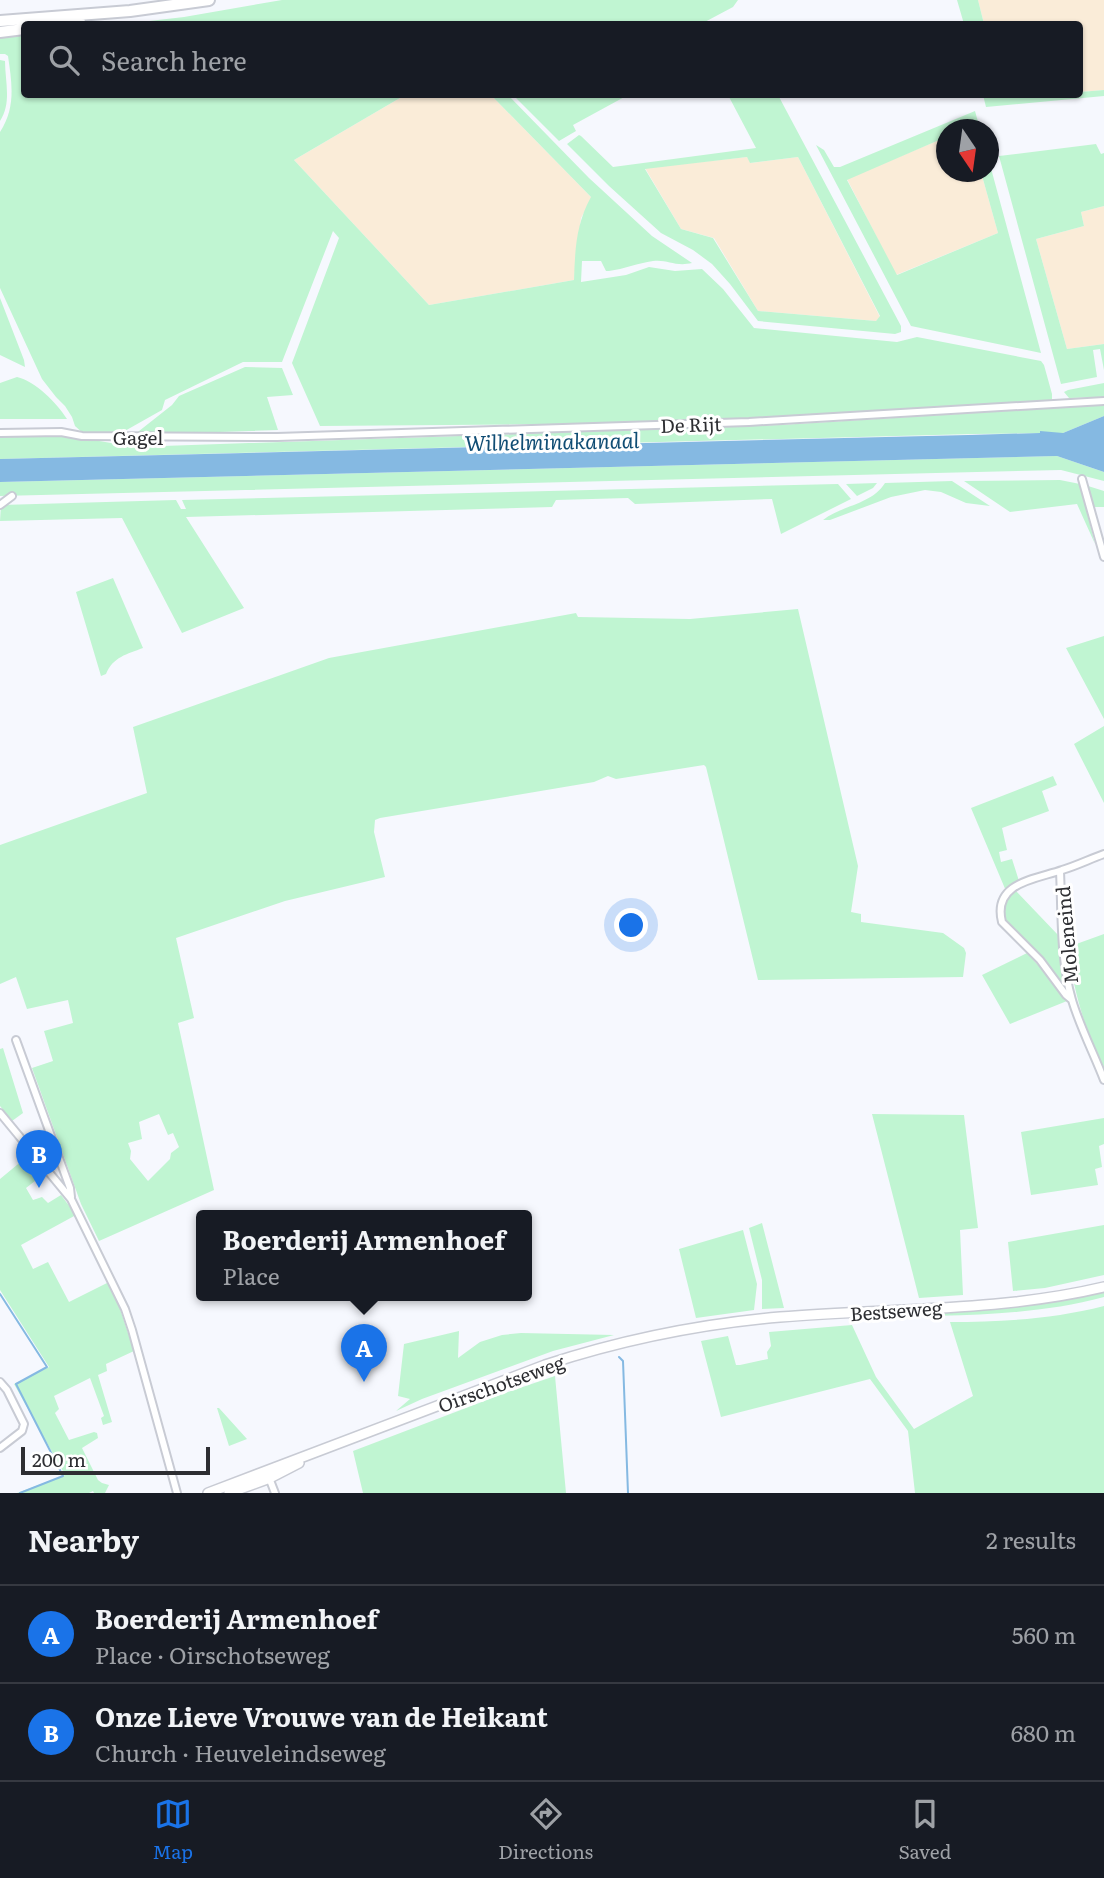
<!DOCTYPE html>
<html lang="en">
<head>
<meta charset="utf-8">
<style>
  :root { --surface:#171b24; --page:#242831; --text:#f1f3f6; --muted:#9ea1a6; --line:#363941; --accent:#1a73e8 }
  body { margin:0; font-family:Literata,serif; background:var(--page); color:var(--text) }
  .compass { position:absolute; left:936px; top:119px; width:63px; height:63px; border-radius:50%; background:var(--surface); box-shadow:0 2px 5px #0004; rotate:167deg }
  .scale { position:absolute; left:21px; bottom:18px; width:189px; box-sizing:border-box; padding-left:7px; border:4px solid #2d2e32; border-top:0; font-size:19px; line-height:24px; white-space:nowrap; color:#2d2e32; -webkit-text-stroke:5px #fff; paint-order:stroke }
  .you { position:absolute; left:632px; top:926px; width:24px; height:24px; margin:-18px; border:5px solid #fff; border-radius:50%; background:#1a73e8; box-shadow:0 0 0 10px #1a73e833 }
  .badge { display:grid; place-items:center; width:46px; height:46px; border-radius:50%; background:var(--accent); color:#fff; font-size:23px; font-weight:700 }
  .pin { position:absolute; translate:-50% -58px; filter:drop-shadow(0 2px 4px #0008) }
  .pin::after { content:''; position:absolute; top:37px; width:24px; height:21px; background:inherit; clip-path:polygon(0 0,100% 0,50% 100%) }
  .popup { position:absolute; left:196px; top:1210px; width:336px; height:91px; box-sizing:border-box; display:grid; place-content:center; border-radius:7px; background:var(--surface); filter:drop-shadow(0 2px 5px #0005); font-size:23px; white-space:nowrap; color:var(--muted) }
  .popup b { font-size:26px; color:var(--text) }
  .popup::after { content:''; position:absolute; left:50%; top:100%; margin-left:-14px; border:14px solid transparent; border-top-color:var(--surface) }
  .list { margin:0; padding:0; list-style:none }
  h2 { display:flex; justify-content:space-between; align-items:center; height:91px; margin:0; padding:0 28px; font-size:30px }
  h2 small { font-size:23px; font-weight:400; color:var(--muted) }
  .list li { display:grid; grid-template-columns:46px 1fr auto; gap:21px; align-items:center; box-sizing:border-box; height:98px; padding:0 28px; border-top:2px solid var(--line) }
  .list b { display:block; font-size:26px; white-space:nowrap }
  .list p { margin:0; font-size:23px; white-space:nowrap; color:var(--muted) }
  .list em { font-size:23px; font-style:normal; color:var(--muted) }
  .icon { flex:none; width:38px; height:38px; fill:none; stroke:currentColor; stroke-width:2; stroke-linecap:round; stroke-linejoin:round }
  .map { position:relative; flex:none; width:1104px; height:1493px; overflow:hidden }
  .search { position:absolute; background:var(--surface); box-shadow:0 2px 5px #0004; left:21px; right:21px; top:21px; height:77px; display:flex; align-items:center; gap:18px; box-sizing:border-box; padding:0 24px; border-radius:7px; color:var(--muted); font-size:26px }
  .sheet { height:287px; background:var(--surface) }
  nav { display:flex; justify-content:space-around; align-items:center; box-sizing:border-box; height:98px; border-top:2px solid var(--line); background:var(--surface); font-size:19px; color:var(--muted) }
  nav a { display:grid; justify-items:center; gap:4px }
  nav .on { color:var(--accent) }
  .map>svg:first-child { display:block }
</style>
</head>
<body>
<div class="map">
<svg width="1104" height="1493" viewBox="0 0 1104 1493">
  <rect width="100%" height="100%" fill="#f6f8fe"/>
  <!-- industrial -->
  <path fill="#faecd8" d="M978,0h126v90l-24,2v-68h-96z
    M405,95h86l101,103 -11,20 -7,62 -145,25 -135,-145z
    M946,137v35h35l17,61 -102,42 -49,-96z
    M747,157l4,6 47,-6 82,160 -4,4 -118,-10 -44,-73 -33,-9 -36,-61z
    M1104,206v138l-37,5 -31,-110 48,-13 -3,-14z"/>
  <!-- green -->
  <path fill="#c0f5d2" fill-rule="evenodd" d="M282,0h456l-5,7 -32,17h-578l61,-7z
    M957,0h21l6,24h-20z
    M24,32v62l381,1 -111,65 135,145 145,-25c1,-30 2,-56 17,-83l-100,-102h17l81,83 63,58 40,27c-17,4 -25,-4 -39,-2 -15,2 -29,8 -44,10h-3l-5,-10h-19l-1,21 45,-7 23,-8 26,4 27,-2 21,20 31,39 143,14 20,-5 124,24 3,4 8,29v7l-315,18 -181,5 -236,2 -28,-63 47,-125 -6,-7 -51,131h-39l-78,38 -3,10 -39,22 -6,3 -31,1 -11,-10 -3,-9 -7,-11 -9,-9 -14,-18 -42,-91v-156c16,-25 12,-48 8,-76l-3,-2h-5v-20z
    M0,60l5,1c0,20 7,42 -5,60z
    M1104,90v6l-118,11 -3,-12h21l1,3 42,-3 33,-1v-2z
    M513,95h115l-55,30 3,6 -17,10z
    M728,95h50l123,231v6l-6,2 -137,-13 -28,-37 -18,-20 -19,-14 -32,-17 -52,-47 -42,-42 12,-9 2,1 32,31 143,-19zM747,157l3,6 48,-6 82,159 -4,5 -118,-10 -45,-73 -32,-9 -36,-60z
    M975,111l5,18h-11v-1l-23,2v7l-99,43 50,95 101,-42 -17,-61h7l1,-11 52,192 -130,-27 -95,-181 8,5 10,17h6z
    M1096,144l5,10 3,-1v53l-23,6 3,14 -48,13 31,110 37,-5v26l-4,-21 -7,1 4,27 -36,7 -62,-228z
    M0,298l24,62 1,7 -25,-12z
    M245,367l37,1 11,27 -26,2 11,33 -144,5 38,-30 7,-9z
    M17,377c18,4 40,26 50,42h-67v-36z
    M1104,383v14l-35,1 -5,-6 4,-2z
    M1104,405v11l-41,17 -90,1 -973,25v-24l59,-1 75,13 646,-22z
    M1057,456l47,16v9l-43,-11 -1061,26v-14z
    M1060,480l20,4 15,60 -18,-40 -67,8 -46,-31z
    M952,481l38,25 -24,-3 -25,-11 -16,-2 -34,7 -61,23h-7c19,-15 48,-15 62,-37z
    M877,483l-4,5 -16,8 -11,-12z
    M838,484l13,15 -70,35 -9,-35 -137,5 -7,-6 -72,2 -4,7 -366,10 58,91 -62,25 -60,-115 -122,3 1,-16 175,-5 5,9h5l-4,-9z
    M1088,486l16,5v16h-10z
    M113,578l30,70c-16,6 -30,9 -37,26l-5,2 -25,-84z
    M798,609l60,257 -7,46 10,2v8l82,11 21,15 2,5 -3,24 -205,3 -52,-213 -2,-2 -88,14 -8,-3 -14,6 -214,36 -5,2 -1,12 11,45 -100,24 -109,37 18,80 -16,5 36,167 -115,51 -18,-37 -49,-136 21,-7 -9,-30 29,-8 -5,-23 -41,9 -11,-32 -16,7v-139l147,-52 -14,-66 196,-69 247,-45 2,4 112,2zM159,1114l9,21 5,-2 6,14 -8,6 -1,6 -22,22 -18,-22 1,-8 -3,-8 14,-4 -3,-17z
    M1104,636v83l-38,-71z
    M1104,726v77l-30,-59z
    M1053,776l4,9 -15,6 7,20 -47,17 5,22 -8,2 2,10 11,-3 7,22 -13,10 -35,-83z
    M1015,890l44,46 8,54 -61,-68c-5,-13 0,-23 9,-32z
    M1104,934v141c-17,-42 -31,-83 -36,-128z
    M1027,953l22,24 18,24 -57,23 -28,-49z
    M3,1048l20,65 -11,8 -12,-15v-57z
    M872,1114l92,1 14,113 -18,2 3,65 -44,3z
    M1104,1118v26l-5,2 3,21 -7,2 3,16 -67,10 -10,-63z
    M29,1155l15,19 -18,14 7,12 9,-3 6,6 13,-8 15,20 -55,30 12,24 15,-7 21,40 40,-20 11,27 14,42 -28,13 1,7 -9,4 14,47 -9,3 -2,-7 3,-2 -14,-38 -36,18 5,13 -4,4 14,27 25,-8 3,1 1,5 -16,10 16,32 4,3 7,2 -4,8h-11l-1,-2 -4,2h-72l48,-18 -51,-91 35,-17 -49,-77v-111z
    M762,1223l22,85 -22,1v-29l-13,-52z
    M1104,1225v50l-59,13 -32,3 -5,-49z
    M743,1230l14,54 -3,26 -58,8 -17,-69z
    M1104,1290v7c-78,21 -160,18 -240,20l7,-3z
    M1104,1306v187h-189l-7,-62 -38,-52 -149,38 -20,-76 27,-5 8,29h4l28,-6 -1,-7 4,-6 -2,-14 83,-7 24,52 38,52 59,-33 -23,-74c53,0 103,-3 154,-16z
    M459,1331l-1,27 22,-16 22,-7 19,-2 93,2 -61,16 -131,48 -26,12 14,-12 -12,-3 6,-52z
    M555,1376l11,117h-203l-10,-42 155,-59z
    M217,1408h2l28,31 -18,7z"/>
  <!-- water -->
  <path fill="#85b9e2" d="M1104,416v56l-47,-16 -1057,26v-23l968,-24 72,-2v-2l23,2z"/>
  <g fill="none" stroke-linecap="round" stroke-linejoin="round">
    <!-- stream -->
    <path stroke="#85b9e2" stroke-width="2" d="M0,1294l47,73 -31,17 47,92 -43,17
      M619,1357l4,4 5,132"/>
    <!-- minor casing -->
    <g stroke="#c8cbd4" stroke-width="10">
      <path id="minor" d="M0,433l61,-1 21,4 195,1 472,-15 355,-21
        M1082,479l22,78
        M0,505l12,-9
        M1060,871c2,43 0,88 12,129 8,27 22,54 32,80
        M1072,1000l-6,-5 -26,-35 -38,-38c-10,-40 35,-43 60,-52 14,-4 28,-11 42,-16
        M16,1040l54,148 1,9
        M0,1113l71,86 54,110 7,21 45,163
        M0,1382l7,8 17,34 -2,7 -22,17
        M268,1475l7,18"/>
    </g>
    <!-- secondary casing -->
    <g stroke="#c8cbd4" stroke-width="12">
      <path id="secondary" d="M208,1493l337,-128c76,-25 155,-41 235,-48 108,-9 219,-5 324,-30
        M229,1493l41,-15 29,-15"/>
    </g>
    <!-- motorway casing -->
    <g stroke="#c8cbd4" stroke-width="14">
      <path id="motorway" d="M0,21l130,-10 79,-11
        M62,24l18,-2
        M0,32l24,-3"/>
    </g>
    <!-- minor -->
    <use href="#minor" stroke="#fff" stroke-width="6"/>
    <!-- secondary -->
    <use href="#secondary" stroke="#fff" stroke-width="9"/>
    <!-- motorway -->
    <use href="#motorway" stroke="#fff" stroke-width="10"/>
  </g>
  <g text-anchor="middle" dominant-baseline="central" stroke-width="6" stroke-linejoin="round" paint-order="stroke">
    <!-- street labels -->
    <g font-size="19" fill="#2d2e32" stroke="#fff">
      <text transform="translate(691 424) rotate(-2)">De Rijt</text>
      <text x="138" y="437">Gagel</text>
      <text transform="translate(1066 935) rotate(-95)">Moleneind</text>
      <text transform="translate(896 1310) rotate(-4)">Bestseweg</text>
      <text transform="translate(501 1383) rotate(-20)">Oirschotseweg</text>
    </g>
    <!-- water labels -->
    <g font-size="21" font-style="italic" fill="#104d74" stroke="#fff">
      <text transform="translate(552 440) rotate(-1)">Wilhelminakanaal</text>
    </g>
  </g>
</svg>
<svg class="compass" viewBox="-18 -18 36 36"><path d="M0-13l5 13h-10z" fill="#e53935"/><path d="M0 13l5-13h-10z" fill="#9ea1a6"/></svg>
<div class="scale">200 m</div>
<div class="you"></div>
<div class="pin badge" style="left:364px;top:1382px">A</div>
<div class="popup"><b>Boerderij Armenhoef</b>Place</div>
<div class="pin badge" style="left:39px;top:1188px">B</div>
<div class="search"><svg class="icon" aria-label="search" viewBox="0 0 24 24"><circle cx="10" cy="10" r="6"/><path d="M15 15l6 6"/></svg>Search here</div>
</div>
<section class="sheet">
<h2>Nearby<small>2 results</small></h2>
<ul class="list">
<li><span class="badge">A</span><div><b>Boerderij Armenhoef</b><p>Place · Oirschotseweg</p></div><em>560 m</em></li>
<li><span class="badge">B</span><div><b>Onze Lieve Vrouwe van de Heikant</b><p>Church · Heuveleindseweg</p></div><em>680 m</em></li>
</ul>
</section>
<nav>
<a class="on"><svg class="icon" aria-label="map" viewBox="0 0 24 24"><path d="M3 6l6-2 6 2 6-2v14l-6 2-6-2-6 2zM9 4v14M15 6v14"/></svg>Map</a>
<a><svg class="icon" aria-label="directions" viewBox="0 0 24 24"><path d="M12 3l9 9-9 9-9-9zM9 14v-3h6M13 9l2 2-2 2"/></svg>Directions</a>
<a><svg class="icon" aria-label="saved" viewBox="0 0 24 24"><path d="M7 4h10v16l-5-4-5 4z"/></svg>Saved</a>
</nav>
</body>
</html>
